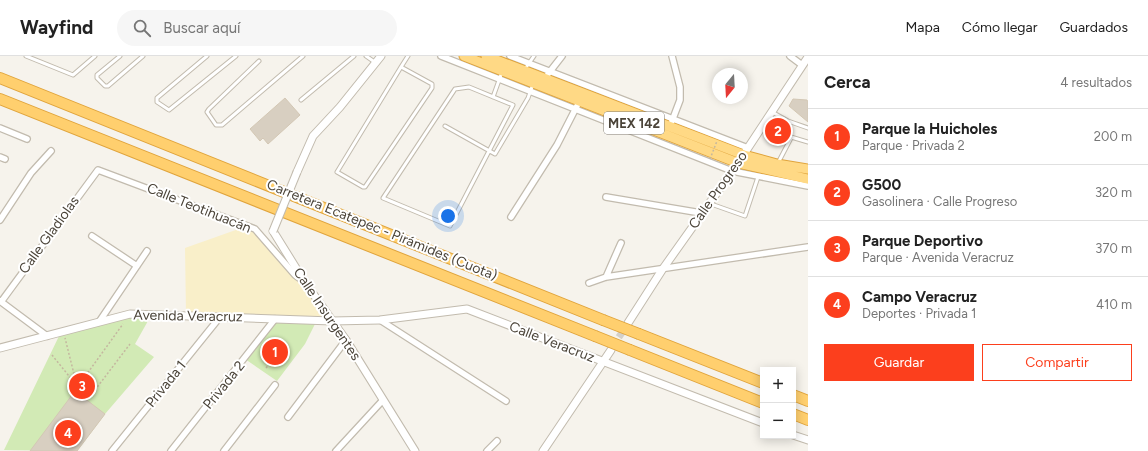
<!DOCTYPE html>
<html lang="es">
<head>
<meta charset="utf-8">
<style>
  :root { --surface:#fff; --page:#f6f6f6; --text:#222; --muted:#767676; --line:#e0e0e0; --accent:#fc3f1d }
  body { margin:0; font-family:Figtree,sans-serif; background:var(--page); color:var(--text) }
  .controls { position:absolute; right:12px; bottom:12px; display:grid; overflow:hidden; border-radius:0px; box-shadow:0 2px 10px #0003 }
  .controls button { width:36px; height:36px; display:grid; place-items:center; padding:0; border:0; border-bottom:1px solid var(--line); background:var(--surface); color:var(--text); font:20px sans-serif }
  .compass { position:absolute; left:712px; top:12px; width:36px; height:36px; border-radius:50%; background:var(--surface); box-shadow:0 2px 10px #0003; rotate:198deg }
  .you { position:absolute; left:448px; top:160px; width:14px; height:14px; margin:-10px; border:3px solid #fff; border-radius:50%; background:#1a73e8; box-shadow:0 0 0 6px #1a73e833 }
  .badge { display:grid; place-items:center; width:26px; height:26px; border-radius:50%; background:var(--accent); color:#fff; font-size:13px; font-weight:700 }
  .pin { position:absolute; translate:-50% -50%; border:2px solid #fff; box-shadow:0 1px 4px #0006 }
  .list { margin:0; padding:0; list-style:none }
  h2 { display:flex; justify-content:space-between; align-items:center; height:52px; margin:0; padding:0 16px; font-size:17px }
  h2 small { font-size:13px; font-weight:400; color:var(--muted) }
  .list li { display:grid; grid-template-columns:26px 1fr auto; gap:12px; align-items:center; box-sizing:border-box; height:56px; padding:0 16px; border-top:1px solid var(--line) }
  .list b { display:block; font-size:15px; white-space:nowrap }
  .list p { margin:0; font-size:13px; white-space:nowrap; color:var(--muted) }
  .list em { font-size:13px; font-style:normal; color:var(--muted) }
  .actions { display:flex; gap:8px; padding:12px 16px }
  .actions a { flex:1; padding:9px 0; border:1px solid var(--accent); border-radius:0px; text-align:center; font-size:14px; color:var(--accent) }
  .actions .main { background:var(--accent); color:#fff }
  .icon { flex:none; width:22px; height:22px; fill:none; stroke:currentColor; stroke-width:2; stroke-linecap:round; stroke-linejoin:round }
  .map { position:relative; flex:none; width:808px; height:395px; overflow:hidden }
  header { display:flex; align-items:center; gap:24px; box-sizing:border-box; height:56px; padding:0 20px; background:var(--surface); border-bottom:1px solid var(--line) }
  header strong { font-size:19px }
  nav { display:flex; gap:22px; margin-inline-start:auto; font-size:14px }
  .search { width:280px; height:36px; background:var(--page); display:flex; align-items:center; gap:10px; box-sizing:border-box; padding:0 14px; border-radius:22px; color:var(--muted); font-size:15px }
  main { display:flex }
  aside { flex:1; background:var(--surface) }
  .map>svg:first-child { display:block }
</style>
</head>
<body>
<header>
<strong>Wayfind</strong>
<div class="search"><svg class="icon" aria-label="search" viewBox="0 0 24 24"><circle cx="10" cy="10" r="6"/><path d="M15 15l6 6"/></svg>Buscar aquí</div>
<nav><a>Mapa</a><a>Cómo llegar</a><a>Guardados</a></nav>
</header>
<main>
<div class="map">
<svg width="808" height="395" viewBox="0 0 808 395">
  <rect width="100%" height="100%" fill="#f6f3ec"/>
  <!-- green -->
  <path fill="#d2eab5" d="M145,256h8l-18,32 19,13 -49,57 -28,37 -73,-1 56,-116z
    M277,263l39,3 -11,22 -28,37 -32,-22z"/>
  <!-- sand -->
  <path fill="#f9efc9" d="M247,170l7,3 61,69 14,23 -143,-7 -1,-66z"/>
  <!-- building -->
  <path fill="#d8cfc1" stroke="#d3c7b4" d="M285,42l15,17 -32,29 -5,-6 -3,3 -10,-12z
    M793,43l14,1 1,2v20l-19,-16z
    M781,64l7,4 -5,7 -7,-3z
    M773,76l6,4 -3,6 -7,-4z
    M75,335l30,23 -28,37h-47z"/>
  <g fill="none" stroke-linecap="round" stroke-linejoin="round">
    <!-- tertiary-tunnel -->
    <path stroke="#d4d0c8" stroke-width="7" stroke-dasharray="7 3.5" stroke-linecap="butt" d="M613,290l14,-21"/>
    <!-- service casing -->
    <g stroke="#c2bbae" stroke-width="5">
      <path id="service" d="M26,0l47,19 22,-19
        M120,0l-23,19v3l8,8h3l35,-30
        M207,0l-50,42v4l12,8 67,-54
        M366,0l10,7
        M259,5l-50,48 -2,3 9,13h6l81,-69
        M401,11l31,17v4l-67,99h-2l-26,-15 64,-105 7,-11
        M525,13l9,-13
        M469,31l44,18 -63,121 -67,-28 72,-109z
        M493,41l9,-25
        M301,44l53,-44
        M772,56l16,9 20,7
        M764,68l17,10 27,8
        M445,70l50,28 33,-56 5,-14
        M778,107l13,-25
        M711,148l34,12 13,-39"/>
    </g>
    <!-- minor casing -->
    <g stroke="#c2bbae" stroke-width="8">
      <path id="minor" d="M441,0l291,115 76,15
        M510,0l238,92
        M672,0l8,31v13l-8,21
        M790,0l12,9
        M548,18l14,-18
        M0,72l27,11
        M0,101l5,2
        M606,141l95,16
        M511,161l46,-72 22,-43
        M0,164l31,-47 20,-22
        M92,180l45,30
        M606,221l15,-34
        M589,227l17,-6 202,-30
        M0,245l47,35
        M1,246l97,-132 157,59 40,46 7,5
        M380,264l126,81
        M99,266l48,-71
        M288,361l58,-77
        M112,395l108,-134
        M171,395l104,-132
        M224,395l51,-66
        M336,395l47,-51
        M487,395l10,-10"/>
    </g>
    <!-- tertiary casing -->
    <g stroke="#c2bbae" stroke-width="9">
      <path id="tertiary" d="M297,116l16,-36 27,-29 41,-51
        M273,175l31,50 42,59 69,111
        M628,267l34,-53 76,-107 70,-106
        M0,292l130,-34 202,7 48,-1 87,-11 296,114
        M793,379l15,5
        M543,395l68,-101"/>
    </g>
    <!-- trunk casing -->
    <g stroke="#e0a43c" stroke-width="11">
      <path id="trunk" d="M464,0l274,107 70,16
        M486,0l258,99 33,9 31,5"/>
    </g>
    <!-- motorway casing -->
    <g stroke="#e0a43c" stroke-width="12">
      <path id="motorway" d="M0,22l603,242
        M0,43l595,237
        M639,278l124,49
        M630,294l133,53
        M793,339l15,6
        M793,358l15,6"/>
    </g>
    <!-- path -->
    <path stroke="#c4b79f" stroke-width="1.5" stroke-dasharray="2 2" stroke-linecap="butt" d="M52,299l25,31 -12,-48
      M266,312l6,-7 -9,-7 10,-13 -5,-2
      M81,325l14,9 -7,9
      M76,333l47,-65
      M95,334l35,-46"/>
    <!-- service -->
    <use href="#service" stroke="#fff" stroke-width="3"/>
    <!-- minor -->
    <use href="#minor" stroke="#fff" stroke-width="5.5"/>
    <!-- tertiary -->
    <use href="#tertiary" stroke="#fff" stroke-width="7"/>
    <!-- trunk -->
    <use href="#trunk" stroke="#ffd985" stroke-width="9"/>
    <!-- motorway -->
    <use href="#motorway" stroke="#ffcf6e" stroke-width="10"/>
    <!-- tertiary-bridge casing -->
    <g stroke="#c2bbae" stroke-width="9" stroke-linecap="butt">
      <path id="tertiary-bridge" d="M273,175l24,-59"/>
    </g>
    <!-- motorway-bridge casing -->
    <g stroke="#e0a43c" stroke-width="12" stroke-linecap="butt">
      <path id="motorway-bridge" d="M603,264l36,14
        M595,280l35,14"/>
    </g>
    <!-- path-bridge -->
    <path stroke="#c4b79f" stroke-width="1.5" stroke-dasharray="2 2" stroke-linecap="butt" d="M710,103l7,-18"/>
    <!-- tertiary-bridge -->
    <use href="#tertiary-bridge" stroke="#fff" stroke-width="7"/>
    <!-- motorway-bridge -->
    <use href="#motorway-bridge" stroke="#ffcf6e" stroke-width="10"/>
  </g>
  <g text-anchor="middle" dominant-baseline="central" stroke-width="4" stroke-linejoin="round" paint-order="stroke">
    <!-- shield labels -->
    <rect fill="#fff" stroke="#817c74" stroke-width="1" x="604" y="56" width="60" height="22" rx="3"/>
    <g font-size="13" font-weight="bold" fill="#4b4439">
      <text x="634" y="67">MEX 142</text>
    </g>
    <!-- street labels -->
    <g font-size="14" fill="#4b4439" stroke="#fff">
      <text transform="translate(718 134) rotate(-55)">Calle Progreso</text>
      <text transform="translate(199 152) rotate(22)">Calle Teotihuacán</text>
      <text transform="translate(382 174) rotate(22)">Carretera Ecatepec - Pirámides (Cuota)</text>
      <text transform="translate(49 179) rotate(-54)">Calle Gladiolas</text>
      <text transform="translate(327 258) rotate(56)">Calle Insurgentes</text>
      <text transform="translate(188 260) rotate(1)">Avenida Veracruz</text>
      <text transform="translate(552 286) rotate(21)">Calle Veracruz</text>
      <text transform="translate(166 328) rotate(-51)">Privada 1</text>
      <text transform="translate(224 329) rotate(-51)">Privada 2</text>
    </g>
  </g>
</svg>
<div class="controls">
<button>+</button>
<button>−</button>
</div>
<svg class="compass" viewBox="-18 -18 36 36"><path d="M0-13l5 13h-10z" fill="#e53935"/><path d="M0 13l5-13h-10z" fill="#767676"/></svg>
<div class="you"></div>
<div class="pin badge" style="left:275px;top:296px">1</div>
<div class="pin badge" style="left:778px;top:75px">2</div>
<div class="pin badge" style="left:82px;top:330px">3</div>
<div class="pin badge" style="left:68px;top:377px">4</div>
</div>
<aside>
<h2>Cerca<small>4 resultados</small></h2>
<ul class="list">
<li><span class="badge">1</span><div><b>Parque la Huicholes</b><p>Parque · Privada 2</p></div><em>200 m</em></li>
<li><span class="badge">2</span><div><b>G500</b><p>Gasolinera · Calle Progreso</p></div><em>320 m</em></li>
<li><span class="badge">3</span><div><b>Parque Deportivo</b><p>Parque · Avenida Veracruz</p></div><em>370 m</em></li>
<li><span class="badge">4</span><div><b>Campo Veracruz</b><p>Deportes · Privada 1</p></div><em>410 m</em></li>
</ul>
<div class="actions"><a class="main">Guardar</a><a>Compartir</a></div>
</aside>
</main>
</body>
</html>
